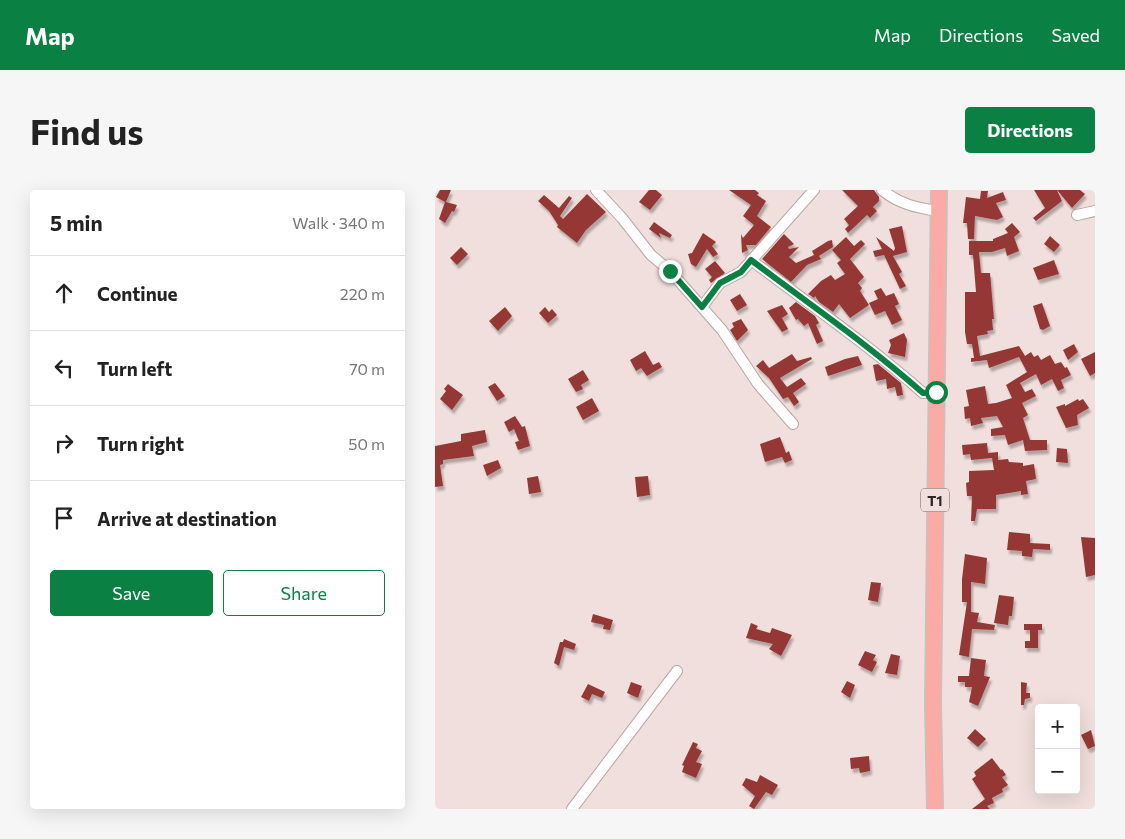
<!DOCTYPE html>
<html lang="en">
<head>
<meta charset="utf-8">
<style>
  :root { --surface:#fff; --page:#f6f6f6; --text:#222; --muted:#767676; --line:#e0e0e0; --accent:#0b8043 }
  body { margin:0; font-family:Commissioner,sans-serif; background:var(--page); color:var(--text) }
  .controls { position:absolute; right:15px; bottom:15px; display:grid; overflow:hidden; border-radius:5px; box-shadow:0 5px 20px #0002 }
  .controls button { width:45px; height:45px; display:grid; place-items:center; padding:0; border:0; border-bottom:1px solid var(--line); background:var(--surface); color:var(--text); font:25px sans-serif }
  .stop { position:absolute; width:15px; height:15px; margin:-11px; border:4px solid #0b8043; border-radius:50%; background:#fff }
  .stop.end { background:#0b8043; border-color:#fff; box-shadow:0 1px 5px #0008 }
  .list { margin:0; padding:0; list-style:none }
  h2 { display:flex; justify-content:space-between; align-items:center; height:65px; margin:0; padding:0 20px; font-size:21px }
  h2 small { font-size:16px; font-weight:400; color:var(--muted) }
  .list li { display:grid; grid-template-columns:32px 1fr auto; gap:15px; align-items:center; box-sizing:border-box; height:75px; padding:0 20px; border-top:1px solid var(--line) }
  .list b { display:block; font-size:19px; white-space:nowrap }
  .list em { font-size:16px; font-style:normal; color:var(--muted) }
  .actions { display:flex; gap:10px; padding:15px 20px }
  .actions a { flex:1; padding:11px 0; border:1px solid var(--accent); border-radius:5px; text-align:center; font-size:18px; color:var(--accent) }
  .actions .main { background:var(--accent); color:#fff }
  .icon { flex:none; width:28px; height:28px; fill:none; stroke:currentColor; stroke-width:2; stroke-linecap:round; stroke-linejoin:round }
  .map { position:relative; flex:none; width:660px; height:619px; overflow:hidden; border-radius:5px }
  header { display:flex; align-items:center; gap:30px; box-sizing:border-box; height:70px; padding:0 25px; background:var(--accent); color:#fff }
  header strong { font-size:24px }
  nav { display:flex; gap:28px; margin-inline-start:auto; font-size:18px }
  .intro { display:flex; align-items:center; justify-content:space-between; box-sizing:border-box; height:120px; padding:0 30px }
  h1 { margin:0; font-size:35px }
  .button { padding:12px 22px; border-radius:5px; background:var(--accent); color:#fff; font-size:18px; font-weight:700 }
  main { display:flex; gap:30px; padding:0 30px }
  aside { flex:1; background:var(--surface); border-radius:5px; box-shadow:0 5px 20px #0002 }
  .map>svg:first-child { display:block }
</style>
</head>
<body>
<header>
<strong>Map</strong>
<nav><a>Map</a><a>Directions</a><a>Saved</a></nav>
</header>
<div class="intro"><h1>Find us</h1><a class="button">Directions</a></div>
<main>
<aside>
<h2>5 min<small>Walk · 340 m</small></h2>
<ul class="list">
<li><svg class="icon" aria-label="ahead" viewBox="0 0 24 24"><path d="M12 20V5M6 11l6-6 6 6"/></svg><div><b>Continue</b></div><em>220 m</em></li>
<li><svg class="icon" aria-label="left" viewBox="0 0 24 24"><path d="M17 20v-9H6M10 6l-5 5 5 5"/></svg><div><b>Turn left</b></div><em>70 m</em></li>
<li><svg class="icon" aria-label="right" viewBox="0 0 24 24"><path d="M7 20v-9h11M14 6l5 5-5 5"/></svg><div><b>Turn right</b></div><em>50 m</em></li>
<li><svg class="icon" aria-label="arrive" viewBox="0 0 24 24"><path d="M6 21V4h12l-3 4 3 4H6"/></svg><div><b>Arrive at destination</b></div></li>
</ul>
<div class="actions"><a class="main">Save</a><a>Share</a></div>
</aside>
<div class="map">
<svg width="660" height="619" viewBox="0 0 660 619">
  <defs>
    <filter id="shadow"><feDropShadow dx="2" dy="4" stdDeviation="1" flood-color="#0004"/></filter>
  </defs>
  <rect width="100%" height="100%" fill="#f0dfdc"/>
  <!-- building -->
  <path fill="#953934" filter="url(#shadow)" d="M5,0h11l-5,12 11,3 -3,7 -2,-1 -7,12 -6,-4 6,-17 -9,-5z
    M214,0h7l6,5 -12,15 -11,-8z
    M294,0h26l4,3 -2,2 9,6 -9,15 14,11 -15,18h-10l2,5 -6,3 -1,-19 2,4 11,-13 -11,-9 8,-11z
    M407,0h32l5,7v4l-6,6 4,4 -7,7 -3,-3 -19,18 -3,-4 4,-4 -5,-6 14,-13z
    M599,0h23l5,11 -26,20 -3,-3 12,-10z
    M622,0h23l5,4 -13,14z
    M546,1h7l-1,7 16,-6 3,8 -10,3 7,14 -6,3 -22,-4 -1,23h-6l-1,-16h-4l3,-26 14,2z
    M152,4l19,18 -20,18 -9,13 -20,-16 1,-2 -9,-14 -11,-10 6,-6 15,13 10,-12 3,2 -12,18 3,3z
    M219,32l18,13 -2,3 -11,-5 2,5 -12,-9z
    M577,33l8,9 -6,5 5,14 -12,5 -2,-8 -13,4h-13l2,21h9l4,46h-2l1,11 -6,1 1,3 -11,2 3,20 39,-10 6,10 6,-4 3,5 4,-2 3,5 9,-5 5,9 6,-2 4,6 2,-1 4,8 -10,5 3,8 -6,3 -6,-12 -11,6 -5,-11 -16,9 5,9 7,-3 4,7 -14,7 6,12 -5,3 7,22h17v10l-22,1 -2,-11 -15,5 -3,-10 -14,1v-7l12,-2 -6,-11 -16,2 2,5 -12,3 -1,-8 -5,1 -1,-12 5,-1 -3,-16 19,-4 3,18 8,-1 16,-5 -6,-13 21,-13 -8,-15 -30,11 -2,-8 -16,2v-4h3l-2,-14h-5l-2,-12v-40h11l-3,-37h-4v-14h24v-2l15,-6 -3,-4z
    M467,36l5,26 -14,4 9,16 -3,2 7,12 -6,3 -16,-34 -9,2 -2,-6 9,-2 -6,-12 18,14 1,-3 -6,-19z
    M268,43l13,9 -4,4 6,8 -5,3 -6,-8 -11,18 -5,-3 -3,-10 4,-1z
    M349,44l10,10 -6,3 1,2 10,-2 -10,10 7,6 18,-8 -2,-4 16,-10 4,-1 1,7 -14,9 2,3 -14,6 -16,17 -29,-23z
    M615,46l10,9 -6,7 -10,-8z
    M411,47l8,9 7,-6 4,4 -15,15 14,18 -6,6 4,5 -2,3 9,14 -19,13 -11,-14 -6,8 -14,-10 -4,-6 -1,2 -6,-4 13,-13 10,-6 4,5 10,-6 -8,-11 4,-3 -9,-10z
    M26,57l7,7 -11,11 -7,-7z
    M619,70l5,14 -21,6 -5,-12z
    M280,71l10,12 -14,10 -2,-3 3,-3 -7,-8z
    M446,98l5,8 8,-3 5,11 -4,2 7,14 -10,5 -7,-14 -10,4 -6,-12 9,-4 -4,-8z
    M305,104l7,11 -10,6 -7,-11z
    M361,112l19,14 4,7 -3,2 7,16 -6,3 -9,-21 -4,3 -6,-7 -2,1 -7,-12z
    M607,113l8,23 -7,4 -3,-1 -7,-23z
    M347,115l6,9 -6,4 6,11 -6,3 -15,-21z
    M70,117l7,9 -14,15 -9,-10z
    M110,117l4,5 3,-3 5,6 -9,8 -9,-10z
    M306,129l7,11 -11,11 -7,-11 4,-3 -2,-4z
    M469,143l3,7 -2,17 -17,-4 3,-8 -2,-5z
    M639,154l4,8 -10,8 -5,-10z
    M210,161l8,14 6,-3 3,5 -15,9 -6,-8 -5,3 -6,-11z
    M660,162v21l-5,3 -9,-17z
    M357,164l5,7 14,-4 1,2 -32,19 7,9 14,-9 5,6 -13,9 6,9 -5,4 -6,-9 -5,2 -14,-21 -13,-12 7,-6 6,8z
    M423,166l4,9 -34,11 -3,-9 20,-8z
    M443,174l23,19 2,12 -6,1 -2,-9 -8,2 -1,-10 -10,2 -3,-16z
    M148,180l6,10 -8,5 2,4 -7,3 -8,-13z
    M60,193l10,13 -8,5 -9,-14z
    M13,194l15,11 -11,15 -12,-11 6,-8 -2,-2z
    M157,208l7,13 -16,9 -7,-13z
    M643,209l1,2 4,-2 6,9 -12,7 1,10 -12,3 -10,-21 9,-3v2z
    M80,226l7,11 3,-1 5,20 -12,4 -3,-8 4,-1 -5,-12 -5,3 -5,-10z
    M50,240l2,12 -15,4 2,10 -31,4v4l-3,1 3,21 -8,1v-41l26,-5v-7z
    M345,247l6,16 3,-2 3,9 -7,3 -3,-6 -17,5 -5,-18z
    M552,253l1,10 10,-1v8l10,-1 1,3 14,1v3l11,-2 2,15 -10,2 2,13 -7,1v-4l-25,4v14h-19l-2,12h-4l1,-25h-5l-1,-13 3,-1v-11l25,-1 -2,-12 -21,2 -1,-6 -7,1 -1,-10z
    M622,258l10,1 1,14 -12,-1z
    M63,270l3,8 -14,8 -4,-11z
    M103,286l3,16 -12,2 -2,-16z
    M213,286l2,19 -13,2 -2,-20z
    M574,342l21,2v9l20,1v6l-17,-1 -1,8 -10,-1v-5l-15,-1z
    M646,347l14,1v37l-9,2z
    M530,364l22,4 -2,26 -14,-2v30l8,1 -2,9 18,3 -1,5 -22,-1 -3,28 -10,-2 8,-53h-5v-23z
    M436,392l10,1 -3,19 -10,-2z
    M564,405l15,2 -2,19h-3l-1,9 -14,-2z
    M158,424l20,6 -3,10 -7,-1 1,-4 -13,-3z
    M316,433l7,3 -2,3 14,4 2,-5 20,7 -11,21 -12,-7 4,-5 -27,-6z
    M589,434h18v6h-4v18h-13v-7h5v-11h-6z
    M129,449l12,5 -2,6 -10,-3 -5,19 -5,-3 6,-21h3z
    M430,461l11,4 -3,5 4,2 -5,10 -14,-7z
    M456,464l9,2 -3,19 -12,-2z
    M536,468l15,2 -2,16 6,1 -12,29 -9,-4 3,-15h-7v-5h-7v-6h11z
    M412,491l8,4 -5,13 -9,-6z
    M196,492l11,4 -4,12 -11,-5z
    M586,492l6,1 -1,10h4v5l-5,1 -1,6h-3z
    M153,494l17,8 -3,6 -10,-4 -3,7 -8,-4z
    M540,539l11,10 -8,8 -11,-9z
    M656,540l4,16 -7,3 -7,-14z
    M258,552l5,2 -2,4 6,3 -6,11 6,2 -6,14 -14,-6 2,-6 -2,-1z
    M434,566l1,15 -10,2 -1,-5 -8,1 -1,-11z
    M557,568l9,12 1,-1 4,6 -4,2 6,8 -6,4 1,3 -11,6 2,5 -7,3 3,3h-18l13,-10 -13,-20 4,-3 -2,-4z
    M325,585l18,10 -6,10 -6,-3 -12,17 -5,-3 6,-10 -13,-11 4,-7 11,4z"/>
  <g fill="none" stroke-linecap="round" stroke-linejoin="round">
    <!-- minor casing -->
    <g stroke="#b7a7a5" stroke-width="12">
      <path id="minor" d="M161,0l26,28 29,37 19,16 52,59 36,54 35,40
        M447,0c17,14 35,18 56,21
        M642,25l18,-4
        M316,70c58,44 118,85 172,133l13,-1
        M267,117l18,-24 21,-11 73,-82
        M137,619l105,-138"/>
    </g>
    <!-- highway casing -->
    <g stroke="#c4c2c2" stroke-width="18">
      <path id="highway" d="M500,619l-2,-106 6,-513"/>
    </g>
    <!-- minor -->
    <use href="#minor" stroke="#fff" stroke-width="10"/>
    <!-- highway -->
    <use href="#highway" stroke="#faaba3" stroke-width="15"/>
  </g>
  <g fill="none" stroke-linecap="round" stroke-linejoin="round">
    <!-- route -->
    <path stroke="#0b8043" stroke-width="6" d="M235,81l32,36 18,-24 21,-11 10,-12c58,44 118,85 172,133l13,-1"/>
  </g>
  <g text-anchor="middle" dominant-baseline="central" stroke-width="5" stroke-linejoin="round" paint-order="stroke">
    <!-- shield labels -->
    <rect fill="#f0dfdc" stroke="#675e5c" stroke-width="1" x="486" y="298.5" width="28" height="23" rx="4"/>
    <g font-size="14" font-weight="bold" fill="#2c2625">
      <text x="500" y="310">T1</text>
    </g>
  </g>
</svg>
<div class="controls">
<button>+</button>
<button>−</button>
</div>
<div class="stop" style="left:501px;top:202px"></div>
<div class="stop end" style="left:235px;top:81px"></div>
</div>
</main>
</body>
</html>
